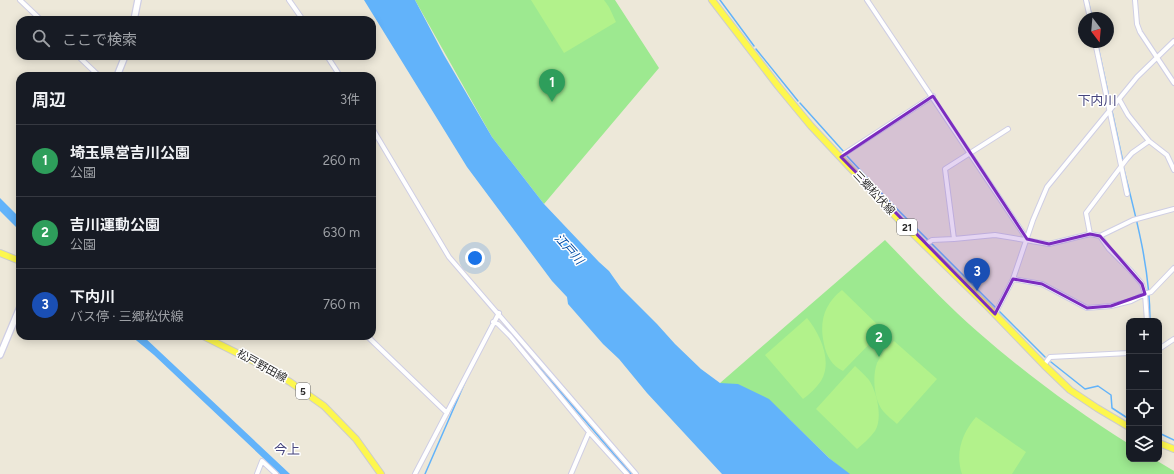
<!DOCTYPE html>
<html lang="ja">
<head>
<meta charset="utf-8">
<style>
  :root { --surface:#171b24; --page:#20242c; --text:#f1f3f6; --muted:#9ea1a6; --line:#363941; --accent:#0f766e }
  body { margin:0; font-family:Figtree,"Noto Sans JP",sans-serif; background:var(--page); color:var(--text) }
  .controls { position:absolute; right:12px; bottom:12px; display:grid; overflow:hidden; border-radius:8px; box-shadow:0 2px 10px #0003 }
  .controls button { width:36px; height:36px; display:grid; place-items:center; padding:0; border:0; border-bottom:1px solid var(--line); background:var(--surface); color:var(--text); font:20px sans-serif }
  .compass { position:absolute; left:1078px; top:12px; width:36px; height:36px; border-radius:50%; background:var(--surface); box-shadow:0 2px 10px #0003; rotate:164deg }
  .you { position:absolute; left:475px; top:258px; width:14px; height:14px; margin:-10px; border:3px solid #fff; border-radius:50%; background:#1a73e8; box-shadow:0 0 0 6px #1a73e833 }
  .badge { display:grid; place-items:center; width:26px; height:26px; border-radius:50%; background:var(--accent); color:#fff; font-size:13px; font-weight:700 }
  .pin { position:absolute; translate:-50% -33px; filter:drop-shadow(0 1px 2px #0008) }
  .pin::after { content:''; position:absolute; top:21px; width:14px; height:12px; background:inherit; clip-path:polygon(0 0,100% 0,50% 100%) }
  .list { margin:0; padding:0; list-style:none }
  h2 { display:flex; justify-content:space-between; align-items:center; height:52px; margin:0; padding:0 16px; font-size:17px }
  h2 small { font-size:13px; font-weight:400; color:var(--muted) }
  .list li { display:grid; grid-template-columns:26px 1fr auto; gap:12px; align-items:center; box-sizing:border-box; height:72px; padding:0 16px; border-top:1px solid var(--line) }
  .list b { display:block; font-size:15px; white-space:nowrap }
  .list p { margin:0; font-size:13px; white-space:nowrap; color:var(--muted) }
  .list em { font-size:13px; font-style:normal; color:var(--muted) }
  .icon { flex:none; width:22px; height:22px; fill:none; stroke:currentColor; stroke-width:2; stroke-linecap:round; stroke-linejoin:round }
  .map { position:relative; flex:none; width:1174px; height:474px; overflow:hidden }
  .search { position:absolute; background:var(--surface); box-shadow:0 2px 10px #0003; left:16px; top:16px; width:360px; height:44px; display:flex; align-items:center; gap:10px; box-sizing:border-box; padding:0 14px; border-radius:12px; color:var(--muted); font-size:15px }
  .panel { position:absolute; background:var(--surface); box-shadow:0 2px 10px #0003; left:16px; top:72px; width:360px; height:268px; border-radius:12px }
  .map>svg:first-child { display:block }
</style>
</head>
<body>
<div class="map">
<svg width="1174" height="474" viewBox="0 0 1174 474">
  <rect width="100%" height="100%" fill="#ede8d9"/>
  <!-- green -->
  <path fill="#9de990" d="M415,0h200l44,68 -115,136 -52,-67z
    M885,240c30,31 60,63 93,92 47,41 98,79 151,112v15h25l20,12v3h-326l-19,-16 -42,-41 -67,-34z"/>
  <!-- pitch -->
  <path fill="#b2f28b" d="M531,0h73l5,7 7,15 -52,31z
    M842,290l41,40 -40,41c-11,-5 -17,-16 -19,-27 -5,-22 0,-40 18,-54z
    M807,318c13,16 26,43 14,63 -5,7 -11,13 -18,18l-38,-44z
    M894,341l43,38 -40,45c-4,-4 -10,-8 -14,-13 -9,-11 -11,-34 -6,-48 4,-8 10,-16 17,-22z
    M855,366c5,5 10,9 14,14 8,12 14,38 6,51 -5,7 -12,13 -18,18l-41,-40z
    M976,417l50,35 -14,22h-50c-7,-21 0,-41 14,-57z"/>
  <!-- water -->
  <path fill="#62b3fa" d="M364,0h51l29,55 48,82 52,67 55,58 10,9 12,17 36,36 18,20 26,25 19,14 18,1 31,15 60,59 21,16h-128l-75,-81 -28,-34 -16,-15 -35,-40 -1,-7 -15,-16 -85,-114z
    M0,198l20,20v13l-20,-20z
    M131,336h12l147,138h-10l-126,-119z"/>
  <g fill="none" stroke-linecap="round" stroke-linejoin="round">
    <!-- stream -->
    <path stroke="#62b3fa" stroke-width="1.5" d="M720,0l34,46
      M1088,0l4,18
      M1097,42l26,120
      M756,49l42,52
      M800,103l44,49
      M847,156l41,44 157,157
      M1123,166c13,51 27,102 27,155
      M497,321l8,8
      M488,330l4,-7
      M533,360l98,114
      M1051,362l34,27 13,-3 13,9 1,13 17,11
      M1159,422l1,11
      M1159,433l15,7
      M425,474l41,-94"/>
    <!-- street casing -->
    <g stroke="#cfcee4" stroke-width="6">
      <path id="street" d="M20,0l21,20
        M289,0l14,20
        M867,0l160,239
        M1086,0l4,18
        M1135,0l2,24 3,8 34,51
        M1095,42l32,152
        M78,56l21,20
        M327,56l13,20
        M1119,99l9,16 21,26 18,14 7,15
        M372,128l77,129 187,217
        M841,157l3,-3 89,-58
        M1090,234l-4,-21 40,-53 6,-7 17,-12
        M1100,236l9,13 22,22 11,13 3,10 2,27
        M954,239l-9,-70 63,-40
        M925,245l7,-5 22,-1 41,-4 54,9 41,-10 10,2 33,-16 41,-11
        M1013,279l29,5 45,24 24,-2 20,-5 14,-7 6,-2 23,-24
        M995,314l18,-35 20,-59 14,-33 90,-110 37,-36
        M493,322l5,2 12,12 79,96 38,42
        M367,336l80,77
        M1159,349l15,-10
        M1044,365l6,-8 79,-4
        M257,474l5,-13 14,13
        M415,474l84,-161
        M571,474l18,-42"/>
    </g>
    <!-- secondary casing -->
    <g stroke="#cfcee4" stroke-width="8">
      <path id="secondary" d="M134,20l4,-20
        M117,76l8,-20
        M0,355l20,-48"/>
    </g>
    <!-- primary casing -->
    <g stroke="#ccc" stroke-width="8">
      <path id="primary" d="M712,0l66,86 33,40 88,94 89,87 56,58 26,25 27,18 32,19
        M0,253l20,8
        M203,336l62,31 25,15 34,24 32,33 25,35
        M1159,443l15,6"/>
    </g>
    <!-- street -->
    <use href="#street" stroke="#fff" stroke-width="4"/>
    <!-- secondary -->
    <use href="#secondary" stroke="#fff" stroke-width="5.5"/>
    <!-- primary -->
    <use href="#primary" stroke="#fdf74e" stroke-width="6"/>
  </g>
  <!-- marked area -->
  <path fill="#7b2cbf" fill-opacity="0.2" stroke="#7b2cbf" stroke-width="3" stroke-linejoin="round" d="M933,96l94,143 22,5 41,-10 10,2 42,48 3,10 -34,12 -24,2 -45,-24 -29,-5 -18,35 -154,-157z"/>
  <g text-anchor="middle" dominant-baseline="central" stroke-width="3" stroke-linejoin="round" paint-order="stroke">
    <!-- shield labels -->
    <g fill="#fff" stroke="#696969" stroke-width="1">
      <rect x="897" y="219" width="20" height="16" rx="3"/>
      <rect x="296" y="383" width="14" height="16" rx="3"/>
    </g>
    <g font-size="10" font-weight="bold" fill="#292929">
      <text x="907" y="227">21</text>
      <text x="303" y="391">5</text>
    </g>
    <!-- street labels -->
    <g font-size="11" fill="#292929" stroke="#fff">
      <text transform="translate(874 193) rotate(47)">三郷松伏線</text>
      <text transform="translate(262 366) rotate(29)">松戸野田線</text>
    </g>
    <!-- water labels -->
    <g font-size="12" font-style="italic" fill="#014ca5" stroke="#fff">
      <text transform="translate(569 249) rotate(48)">江戸川</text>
    </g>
    <!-- quarter labels -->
    <g font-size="13" fill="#46457e" stroke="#fff">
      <text x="1097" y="100">下内川</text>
      <text x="287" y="449">今上</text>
    </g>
  </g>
</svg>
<div class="controls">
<button>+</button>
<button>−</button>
<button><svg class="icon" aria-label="locate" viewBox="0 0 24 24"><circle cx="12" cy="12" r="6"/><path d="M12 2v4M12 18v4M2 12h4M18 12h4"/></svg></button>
<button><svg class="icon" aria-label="layers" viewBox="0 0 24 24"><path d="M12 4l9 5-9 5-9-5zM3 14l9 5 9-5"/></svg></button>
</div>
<svg class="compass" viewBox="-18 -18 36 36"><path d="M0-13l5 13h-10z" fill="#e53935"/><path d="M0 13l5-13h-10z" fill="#9ea1a6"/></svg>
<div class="you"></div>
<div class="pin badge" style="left:552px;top:102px;background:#2e9e5b">1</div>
<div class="pin badge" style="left:879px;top:357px;background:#2e9e5b">2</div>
<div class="pin badge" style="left:977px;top:291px;background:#1a4fb4">3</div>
<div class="search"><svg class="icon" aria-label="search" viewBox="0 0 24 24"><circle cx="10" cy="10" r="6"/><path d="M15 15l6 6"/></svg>ここで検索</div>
<section class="panel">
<h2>周辺<small>3件</small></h2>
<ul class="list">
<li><span class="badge" style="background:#2e9e5b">1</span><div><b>埼玉県営吉川公園</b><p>公園</p></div><em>260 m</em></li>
<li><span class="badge" style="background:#2e9e5b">2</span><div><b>吉川運動公園</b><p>公園</p></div><em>630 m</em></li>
<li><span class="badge" style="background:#1a4fb4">3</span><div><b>下内川</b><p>バス停 · 三郷松伏線</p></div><em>760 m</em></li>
</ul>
</section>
</div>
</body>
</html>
